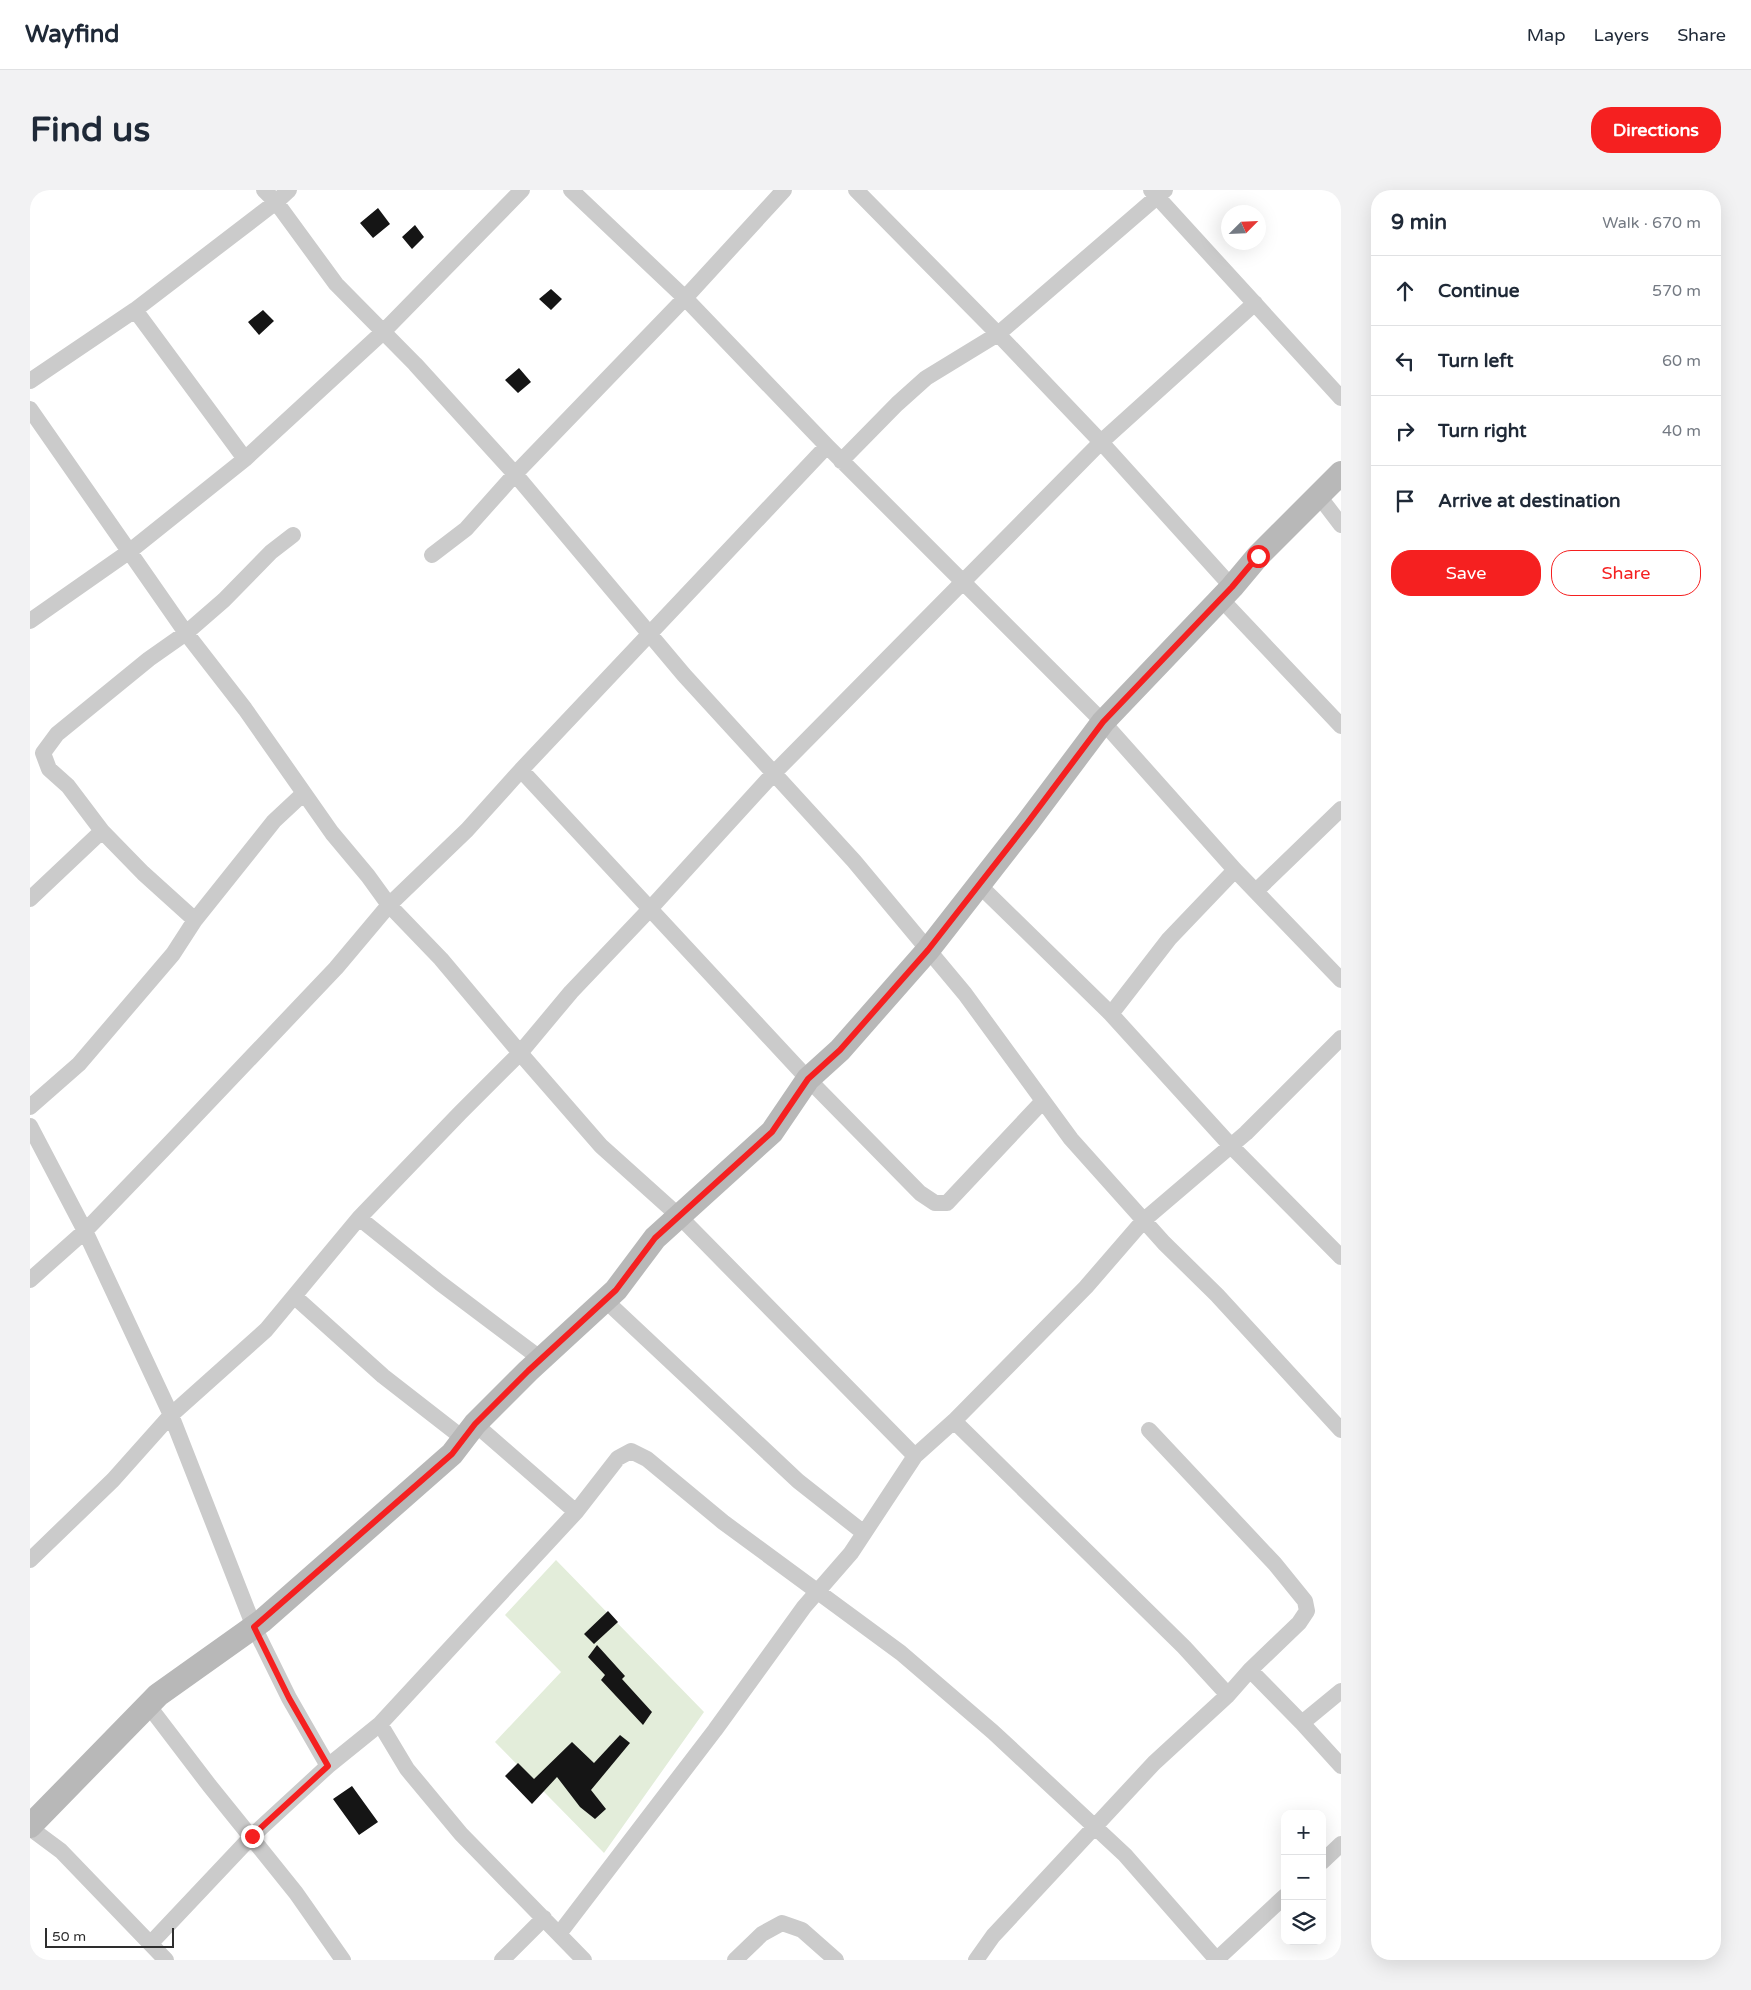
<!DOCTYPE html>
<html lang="en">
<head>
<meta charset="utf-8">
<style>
  :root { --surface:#fff; --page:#f2f2f3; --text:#1f2937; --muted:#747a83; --line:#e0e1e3; --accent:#f52020 }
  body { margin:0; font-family:"Varela Round",sans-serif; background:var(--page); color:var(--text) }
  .controls { position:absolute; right:15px; bottom:15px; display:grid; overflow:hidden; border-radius:10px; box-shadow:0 5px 20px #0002 }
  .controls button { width:45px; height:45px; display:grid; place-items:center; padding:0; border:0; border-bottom:1px solid var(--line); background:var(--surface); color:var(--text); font:25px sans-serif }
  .compass { position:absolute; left:1191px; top:15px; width:45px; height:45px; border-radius:50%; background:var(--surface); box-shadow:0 5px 20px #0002; rotate:66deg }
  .scale { position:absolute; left:15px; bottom:12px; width:129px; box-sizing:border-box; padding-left:5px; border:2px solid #2e2e2e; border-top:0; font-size:14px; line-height:18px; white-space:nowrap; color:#2e2e2e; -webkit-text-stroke:4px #fff; paint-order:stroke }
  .stop { position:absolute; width:15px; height:15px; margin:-11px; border:4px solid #f52020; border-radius:50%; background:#fff }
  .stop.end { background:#f52020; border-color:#fff; box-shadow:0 1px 5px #0008 }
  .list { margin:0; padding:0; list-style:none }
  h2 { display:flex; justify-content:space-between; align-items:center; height:65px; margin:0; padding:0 20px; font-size:21px }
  h2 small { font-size:16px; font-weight:400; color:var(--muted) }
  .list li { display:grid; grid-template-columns:32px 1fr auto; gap:15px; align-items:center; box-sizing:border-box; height:70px; padding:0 20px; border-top:1px solid var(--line) }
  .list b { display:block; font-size:19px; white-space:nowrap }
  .list em { font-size:16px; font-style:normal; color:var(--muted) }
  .actions { display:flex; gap:10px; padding:15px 20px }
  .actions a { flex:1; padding:11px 0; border:1px solid var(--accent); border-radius:20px; text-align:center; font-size:18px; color:var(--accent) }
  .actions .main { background:var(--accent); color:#fff }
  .icon { flex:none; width:28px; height:28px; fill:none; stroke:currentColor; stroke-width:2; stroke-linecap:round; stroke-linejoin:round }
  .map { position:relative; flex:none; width:1311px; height:1770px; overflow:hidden; border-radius:20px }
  header { display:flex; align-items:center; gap:30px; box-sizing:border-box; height:70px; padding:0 25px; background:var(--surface); border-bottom:1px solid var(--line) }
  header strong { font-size:24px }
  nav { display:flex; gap:28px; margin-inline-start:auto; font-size:18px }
  .intro { display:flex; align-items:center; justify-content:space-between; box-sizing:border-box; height:120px; padding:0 30px }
  h1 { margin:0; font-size:35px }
  .button { padding:12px 22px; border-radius:20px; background:var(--accent); color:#fff; font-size:18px; font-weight:700 }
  main { display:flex; gap:30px; padding:0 30px }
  aside { flex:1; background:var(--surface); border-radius:20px; box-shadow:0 5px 20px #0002 }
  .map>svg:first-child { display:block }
</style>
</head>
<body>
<header>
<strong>Wayfind</strong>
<nav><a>Map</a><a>Layers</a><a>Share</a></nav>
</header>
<div class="intro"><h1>Find us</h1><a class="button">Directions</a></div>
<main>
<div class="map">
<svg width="1311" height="1770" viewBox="0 0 1311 1770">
  <rect width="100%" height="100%" fill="#fff"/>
  <!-- green -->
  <path fill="#e3edda" d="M526,1370l148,152 -100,141 -109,-111 66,-70 -56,-57z"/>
  <!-- building -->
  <path fill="#151515" d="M348,18l12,16 -17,14 -13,-15z
    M385,35l9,12 -12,12 -10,-12z
    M521,99l11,10 -11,11 -12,-11z
    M233,120l11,11 -15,14 -11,-13z
    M489,178l12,14 -13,11 -13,-13z
    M578,1421l10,11 -24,22 -10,-10z
    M567,1455l28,31 -3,3 30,33 -9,13 -42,-45 4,-5 -17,-18z
    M590,1545l10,8 -39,47 15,19 -11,10 -15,-12 -23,-30 -25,27 -27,-28 13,-13 16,16 38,-37 22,21z
    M322,1596l26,36 -19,13 -26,-36z"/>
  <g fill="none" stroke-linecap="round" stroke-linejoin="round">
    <!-- street -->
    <path stroke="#cbcbcb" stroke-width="16" d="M234,0l12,12 60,82 79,80 100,110 169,201 170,186 111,133 106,145 93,104 53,52 124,135
      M541,0l114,108 142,148 276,276 132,148 106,110
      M826,0l142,144 103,108 131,145
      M1121,0l190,208
      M105,120l110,149
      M0,191l105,-71 141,-108 13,-12
      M0,219l156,224 59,76 87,124 36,43 21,29 52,54 79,94 81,93 79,71 235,239
      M811,271l56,-57 29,-26 72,-44 167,-144
      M1289,306l22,29
      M402,365l34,-26 49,-55 170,-176 99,-108
      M1191,409l120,127
      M0,431l100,-70 115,-92 138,-127 139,-142
      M491,580l287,309 112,114 15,10h12l96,-102
      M949,695l132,129 120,132 110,111
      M1226,701l85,-82
      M0,709l72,-68
      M165,730l-52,-47 -41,-42 -34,-45 -19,-17 -6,-16 14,-19 92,-75 37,-26 38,-33 47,-48 22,-17
      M1081,824l58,-75 66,-69
      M0,917l49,-43 94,-110 22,-34 79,-99 30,-28
      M0,936l55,105 86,184 83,212 35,71 39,68
      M329,1028l81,65 101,76
      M0,1090l55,-49 79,-82 172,-181 53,-63 78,-75 54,-60 306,-324
      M265,1107l88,79 81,63
      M575,1110l193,181 66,52
      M924,1231l230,226 44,48
      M445,1234l101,88
      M0,1370l83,-80 58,-65 95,-85 93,-112 101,-105 60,-60 51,-61 78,-82 125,-137 327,-331 154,-139
      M1220,1480l52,53 39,-32
      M118,1515l61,80 87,108 47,67
      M1272,1533l39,43
      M350,1534l27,45 54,65 123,126
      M0,1638l31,23 105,109
      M1292,1672l19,-18
      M529,1744l156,-204 89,-123 47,-54 64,-97 39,-35 132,-134 58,-67 102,-87 95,-95
      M121,1753l101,-107 76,-70 52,-42 196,-212 42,-54 13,-7 16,8 76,63 178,131 92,79 132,123 92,105
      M472,1770l42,-42
      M705,1770l27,-26 20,-11 20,7 34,30
      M946,1770l17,-24 161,-173 74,-68 22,-25 49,-47 8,-12 -2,-10 -30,-37 -126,-134
      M1186,1770l69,-64"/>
    <!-- secondary -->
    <path stroke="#b8b8b8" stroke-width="24" d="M0,1636l128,-131 104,-74 190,-167 23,-30 53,-53 88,-81 39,-52 117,-106 36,-53 32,-29 88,-100 100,-128 75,-100 129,-135 26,-31 83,-83"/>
  </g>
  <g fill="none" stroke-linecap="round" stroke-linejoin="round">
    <!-- route -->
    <path stroke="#f52020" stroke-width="6" d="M222,1646l76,-70 -39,-68 -35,-71 198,-173 23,-30 53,-53 88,-81 39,-52 117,-106 36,-53 32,-29 88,-100 100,-128 75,-100 129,-135 26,-31"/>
  </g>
</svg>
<div class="controls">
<button>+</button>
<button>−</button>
<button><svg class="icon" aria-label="layers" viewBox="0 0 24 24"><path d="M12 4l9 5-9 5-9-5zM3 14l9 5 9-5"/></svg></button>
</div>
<svg class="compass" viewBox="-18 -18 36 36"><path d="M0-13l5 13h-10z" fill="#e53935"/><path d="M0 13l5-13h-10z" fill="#747a83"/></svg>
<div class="scale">50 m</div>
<div class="stop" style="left:1228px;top:366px"></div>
<div class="stop end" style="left:222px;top:1646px"></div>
</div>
<aside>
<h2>9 min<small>Walk · 670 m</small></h2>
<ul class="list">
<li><svg class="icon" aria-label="ahead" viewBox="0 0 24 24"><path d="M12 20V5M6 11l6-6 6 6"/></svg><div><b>Continue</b></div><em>570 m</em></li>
<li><svg class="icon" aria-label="left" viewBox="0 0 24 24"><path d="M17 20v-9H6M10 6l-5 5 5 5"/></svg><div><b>Turn left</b></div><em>60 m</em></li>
<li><svg class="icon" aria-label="right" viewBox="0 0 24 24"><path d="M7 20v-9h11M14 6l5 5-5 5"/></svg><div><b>Turn right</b></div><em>40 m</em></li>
<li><svg class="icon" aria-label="arrive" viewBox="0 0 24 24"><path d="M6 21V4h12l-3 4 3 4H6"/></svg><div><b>Arrive at destination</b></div></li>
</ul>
<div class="actions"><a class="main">Save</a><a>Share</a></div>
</aside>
</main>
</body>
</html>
